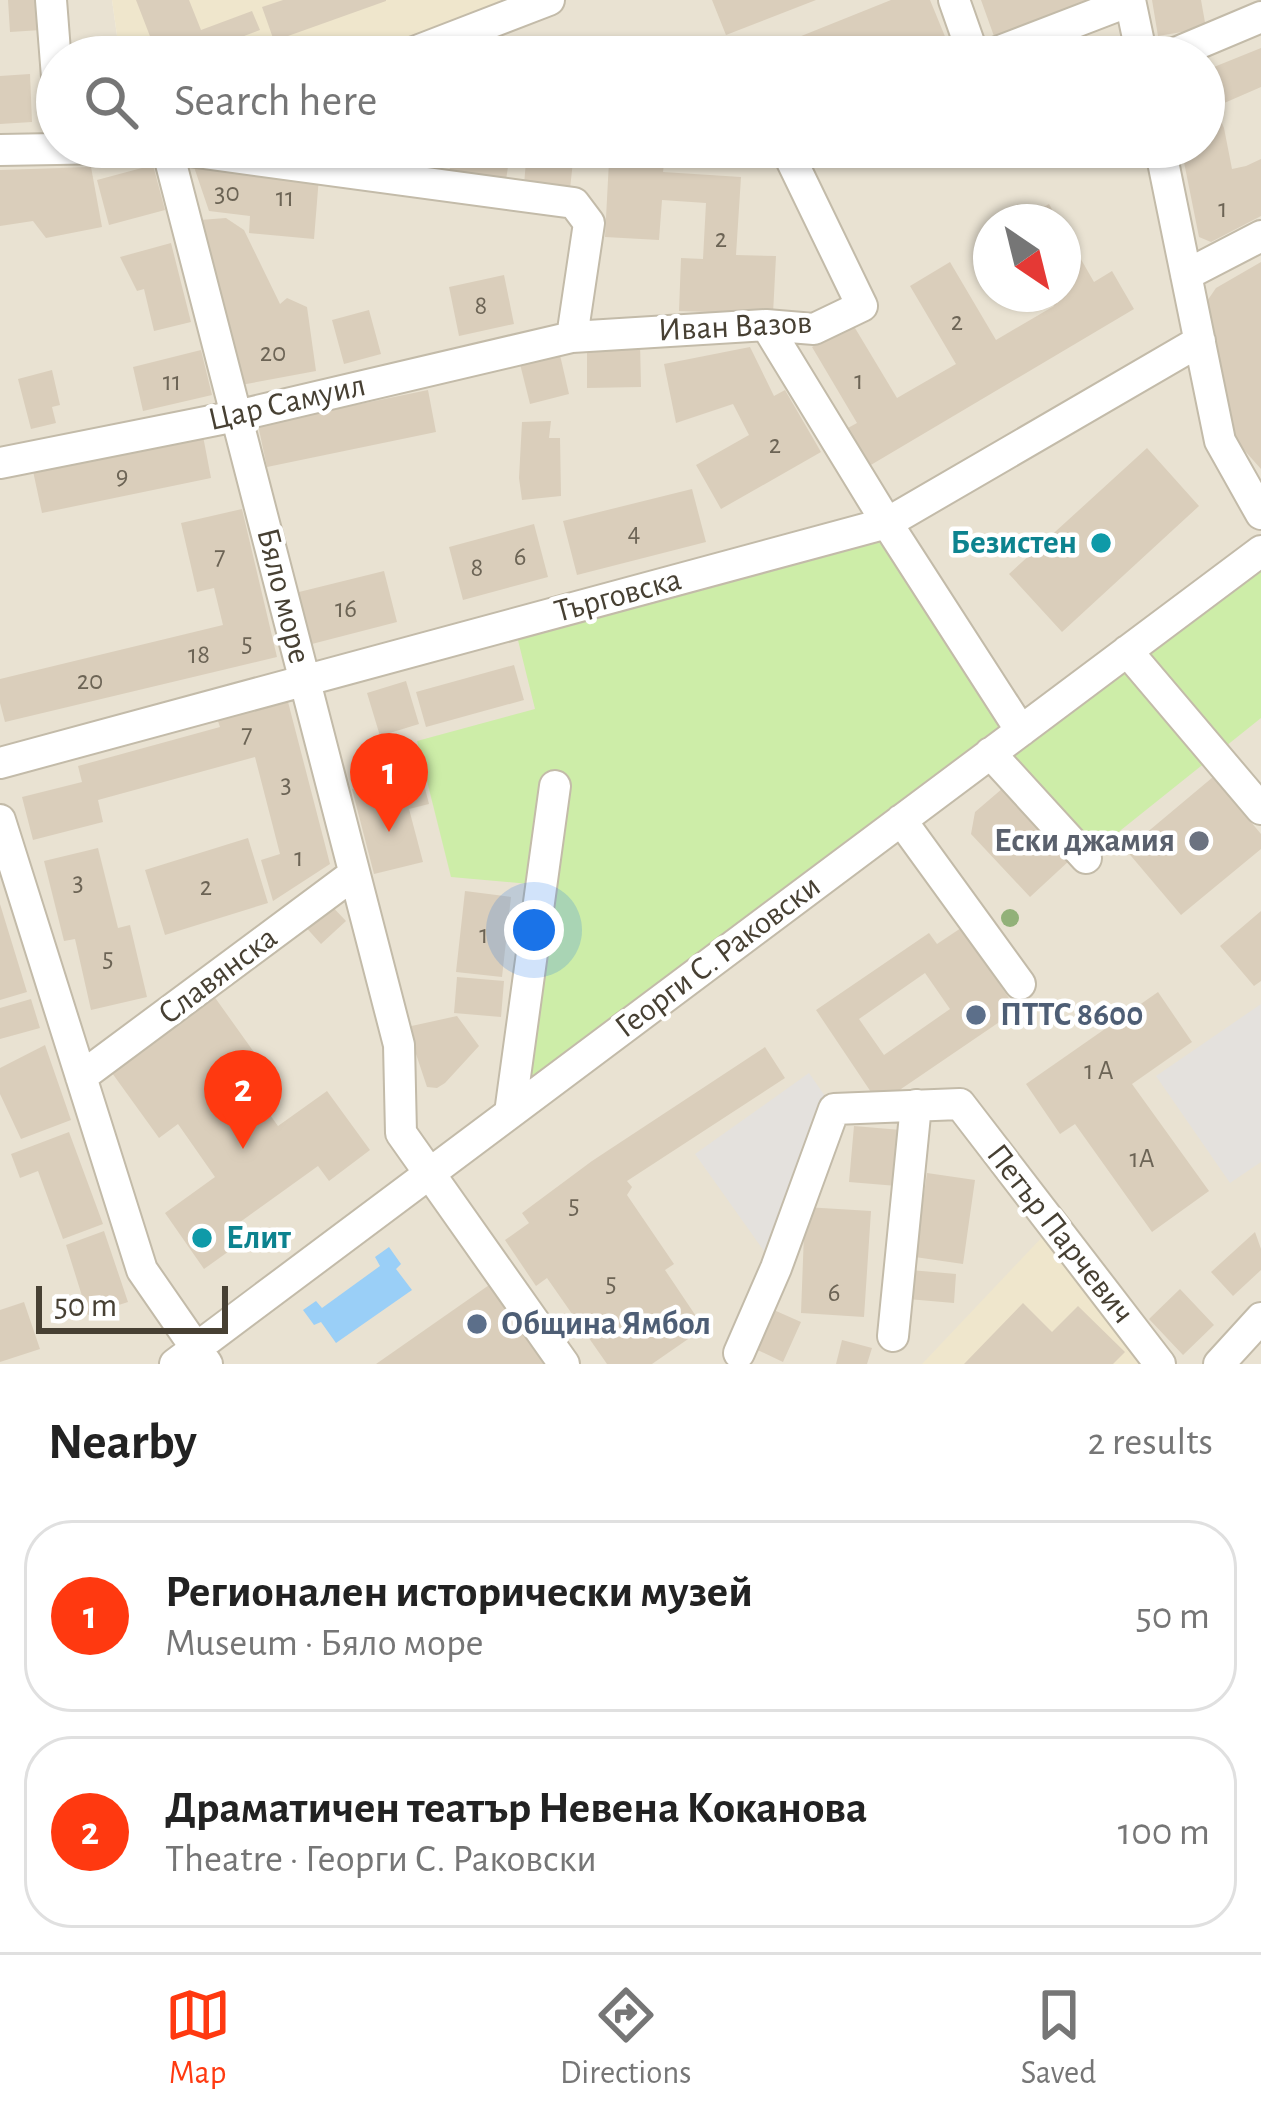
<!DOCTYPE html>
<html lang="en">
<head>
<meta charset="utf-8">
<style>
  :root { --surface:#fff; --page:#f6f6f6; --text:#222; --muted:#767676; --line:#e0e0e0; --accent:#ff3910 }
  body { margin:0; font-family:"Alegreya Sans",sans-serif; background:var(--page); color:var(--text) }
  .compass { position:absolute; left:973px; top:204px; width:108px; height:108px; border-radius:50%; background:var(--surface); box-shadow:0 3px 9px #0004; rotate:145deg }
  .scale { position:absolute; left:36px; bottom:30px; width:192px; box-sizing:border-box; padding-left:12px; border:6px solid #474033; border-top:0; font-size:33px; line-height:42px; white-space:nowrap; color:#474033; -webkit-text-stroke:9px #fff; paint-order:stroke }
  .you { position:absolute; left:534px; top:930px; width:42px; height:42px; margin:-30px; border:9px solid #fff; border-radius:50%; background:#1a73e8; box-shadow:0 0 0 18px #1a73e833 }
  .badge { display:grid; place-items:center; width:78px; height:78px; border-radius:50%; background:var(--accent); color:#fff; font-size:39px; font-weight:700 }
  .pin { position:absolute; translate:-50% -99px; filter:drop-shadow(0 3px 6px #0008) }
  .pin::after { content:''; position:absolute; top:63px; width:42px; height:36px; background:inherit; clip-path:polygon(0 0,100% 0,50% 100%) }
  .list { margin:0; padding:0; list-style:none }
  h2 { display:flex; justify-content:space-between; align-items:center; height:156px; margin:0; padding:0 48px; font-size:51px }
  h2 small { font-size:39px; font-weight:400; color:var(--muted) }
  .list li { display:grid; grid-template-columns:78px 1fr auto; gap:36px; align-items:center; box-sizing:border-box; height:192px; margin:0 24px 24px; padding:0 24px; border:3px solid var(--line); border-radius:48px }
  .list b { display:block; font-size:45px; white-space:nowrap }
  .list p { margin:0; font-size:39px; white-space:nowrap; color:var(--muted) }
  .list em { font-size:39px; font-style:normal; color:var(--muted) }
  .icon { flex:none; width:66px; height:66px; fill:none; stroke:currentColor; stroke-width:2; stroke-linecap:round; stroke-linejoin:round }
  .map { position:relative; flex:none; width:1261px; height:1364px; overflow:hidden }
  .search { position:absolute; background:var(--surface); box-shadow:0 3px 9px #0004; left:36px; right:36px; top:36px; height:132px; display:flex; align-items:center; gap:30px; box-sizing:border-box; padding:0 42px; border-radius:66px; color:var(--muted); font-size:45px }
  .sheet { height:588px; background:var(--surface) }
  nav { display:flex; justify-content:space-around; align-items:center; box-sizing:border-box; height:168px; border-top:3px solid var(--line); background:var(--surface); font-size:33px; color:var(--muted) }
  nav a { display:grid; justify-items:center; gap:6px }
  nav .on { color:var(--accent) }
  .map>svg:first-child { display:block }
</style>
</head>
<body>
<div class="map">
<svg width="1261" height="1364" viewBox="0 0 1261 1364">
  <rect width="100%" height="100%" fill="#f4f0e4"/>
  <!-- residential -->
  <path fill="#e9e2d2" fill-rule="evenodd" d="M0,0h112l8,57h-63v90l110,1 1037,-1v-90h-803l148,-57h712v1364h-1261zM991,222h72v72h-72z"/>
  <!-- education -->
  <path fill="#efe6cc" d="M112,0h437l-148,57h-281z
    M1047,1232l102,132h-227z"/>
  <!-- green -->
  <path fill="#cdeda8" d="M887,523l133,207 241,-179v167l-175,140 -95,-104 -481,359 30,-228 -89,-8 -34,-136 118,-32 -21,-85z"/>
  <!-- parking -->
  <path fill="#e4e1dd" d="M1261,1004v158l-31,21 -74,-107z
    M809,1073l25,36 -58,159 -81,-114z"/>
  <!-- water -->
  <path fill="#9acff7" d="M389,1247l12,17 -5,5 16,21 -76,53 -15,-21 -7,3 -11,-15 13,-9 6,7 58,-42 -5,-9z"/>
  <!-- building -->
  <path fill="#dacebb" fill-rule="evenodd" d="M8,0h31l2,30 -31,2z
    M136,0h53l12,30 51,-19 8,19 -71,27h-31z
    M283,0h103v1l-112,40 -12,-34z
    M712,0h104l-90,35z
    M891,0h39l21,51 -15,6h-187z
    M981,0h119l-105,39z
    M1152,0h49l5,28 -48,8z
    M1094,43l3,14h-73l15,-6z
    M1261,48v39l-46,20 9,21 8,41 14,-3 15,-7v57l-50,26 -12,-5 -18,-90h23v-76z
    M30,74l2,48 -32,2v-48z
    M321,147h39l-2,13 -38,-5z
    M389,147h50l-3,21 -49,-6z
    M453,147h58l-5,33 -57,-7z
    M527,149l47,3 -4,37 -46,-4z
    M609,161l55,3 -1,8 78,5 -5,78 40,1 -3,58 -94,-3 2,-53 22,1 3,-56 -44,-3 -3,40 -54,-3z
    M193,164l126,13 -5,62 -65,-6 1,-17 -41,-5z
    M153,165l12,45 -56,15 -12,-45z
    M91,167l11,60 -56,11 -13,-17 -33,5v-56z
    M1049,204l10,18h-41z
    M226,218l18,12 36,74 7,-6 20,9 9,64 -75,14 -41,-165z
    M1063,228l31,54 18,-11 22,38 -275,163 -22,-38 20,-11 -45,-76 40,-24 45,75 59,-34 -46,-78 40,-24 46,78 58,-34 -7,-12h16z
    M171,243l20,79 -37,9 -10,-42 -7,2 -17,-34z
    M1261,262v207l-33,-37 -23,-128 11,-16z
    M504,275l10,49 -55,12 -10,-49z
    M369,310l12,44 -37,10 -12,-44z
    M640,343l1,44 -54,1v-44z
    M750,347l24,49 11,-6 36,62 -100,57 -25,-44 53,-30 -16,-31 -57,19 -12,-59z
    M201,350l11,45 -69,16 -10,-44z
    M560,355l9,39 -39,10 -10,-40z
    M52,370l8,35 -8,2 4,16 -25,6 -13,-50z
    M428,390l8,42 -169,35 -9,-42z
    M551,421l-2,17h11l1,58 -39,4 -3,-22 3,-56z
    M203,436l8,42 -169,35 -9,-42z
    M1147,448l52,58 -137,126 -53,-58z
    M692,489l14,53 -129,33 -14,-54z
    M242,509l35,148 -272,65 -5,-19v-24l223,-54 -9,-37 -17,4 -16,-69z
    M534,524l14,53 -85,23 -14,-53z
    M384,571l13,51 -89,23 -13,-52z
    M514,665l10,35 -98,27 -10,-35z
    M406,681l13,43 -39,12 -13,-43z
    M287,698l43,166 -57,37 -12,-41 19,-6 -25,-97 -157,43 5,22 -70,18 -11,-43 60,-15 -4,-16 142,-39 -3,-9z
    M411,773l2,11 10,-3 6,23 -20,5 14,53 -49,12 -22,-85z
    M1213,777l48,57v15l-80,66 -55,-65z
    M1003,788l67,72 -40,37 -59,-63 4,-22z
    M248,838l20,65 -103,32 -20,-65z
    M98,848l20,80 12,-3 17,72 -56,13 -16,-71 -11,2 -20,-80z
    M465,891l46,6 -9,80 -46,-5z
    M326,900l20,21 -25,23 -19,-21z
    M0,904l27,88 -27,8z
    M1261,911v70l-7,5 -34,-40z
    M961,928l56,82 -138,94 -63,-94 113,-77 8,11zM925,973l25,36 -66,46 -25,-36z
    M457,977l47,4 -3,36 -47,-4z
    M211,992l50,70 -19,14 36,50 49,-35 43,59 -41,31 -11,-15 -82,59 10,14 -42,30 -39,-56 50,-36 -37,-53 -19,14 -52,-72z
    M1158,992l34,50 -60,42 77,107 -57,41 -77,-108 -15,10 -34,-50z
    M31,999l9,29 -40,11v-31z
    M457,1016l22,30 -34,37 -8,5 -10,-1 -20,-60z
    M45,1045l26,75 -50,19 -21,-45v-26z
    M765,1047l20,31 -158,103 5,6 -5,8 47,69 -9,6 39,58 -52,36h-45l-60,-86 -11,8 -31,-46 24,-17 -7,-10 70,-52z
    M854,1126l47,4 -4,56 -48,-4z
    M69,1132l34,92 -40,15 -25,-68 -18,7 -9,-24z
    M927,1173l48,7 -12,84 -48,-7z
    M805,1207l66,4 -7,106 -63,-4z
    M104,1231l24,71 -40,13 -22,-70z
    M1255,1232l6,17v21l-28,26 -22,-24z
    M910,1270l46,4 -2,29 -46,-4z
    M492,1283l56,81h-172z
    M1180,1289l34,36 -31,30 -34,-36z
    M24,1302l16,47 -40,13v-52z
    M1023,1303l29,29 26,-26 47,46 -12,12h-149z
    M767,1307l34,15 -18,40 -34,-16z
    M842,1340l30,8 -5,16h-31z"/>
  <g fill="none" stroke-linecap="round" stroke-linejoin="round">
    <!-- street casing -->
    <g stroke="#c3bba9" stroke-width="34">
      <path id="street" d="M51,0l6,77
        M954,0l20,57
        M1130,0l12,57
        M401,57l148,-57
        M984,57l146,-56
        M1166,57l95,-40
        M1160,147l60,294 41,73
        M0,150l169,-3
        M1186,275l75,-39
        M766,325l121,198 134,208
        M0,463l236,-47 336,-79 194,-12 48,4 48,-23 -77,-159
        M1127,651l134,158
        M990,753l96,105
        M0,763l887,-240 313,-182
        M0,820l142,450 65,94
        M901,820l119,164
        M81,1077l273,-203
        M510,1113l45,-327
        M893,1336l23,-231
        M739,1353l37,-85 58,-159 126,-5 200,260
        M175,1364l1086,-813
        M564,1364l-163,-231 -2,-88 -232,-897 407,55 15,20 -17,114
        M1219,1364l42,-46"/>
    </g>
    <!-- street -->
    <use href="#street" stroke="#fff" stroke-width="30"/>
  </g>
  <!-- trees -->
  <circle fill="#92b179" cx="1010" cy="918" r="9"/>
  <!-- markers -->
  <g fill="#0f9aa8" stroke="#fff" stroke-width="4.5">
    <circle cx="1101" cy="543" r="12"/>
    <circle cx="202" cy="1238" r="12"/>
  </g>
  <circle fill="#6b7280" stroke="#fff" stroke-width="4.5" cx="1199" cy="841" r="12"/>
  <g fill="#5c6f8a" stroke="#fff" stroke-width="4.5">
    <circle cx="976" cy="1015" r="12"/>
    <circle cx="477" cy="1324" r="12"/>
  </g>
  <g text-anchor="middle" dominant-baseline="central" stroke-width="9" stroke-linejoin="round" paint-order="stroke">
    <!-- number labels -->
    <g font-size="27" fill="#6c6455">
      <text x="227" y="192">30</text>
      <text x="285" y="197">11</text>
      <text x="1223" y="208">1</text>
      <text x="721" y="238">2</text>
      <text x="481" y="305">8</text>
      <text x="957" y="321">2</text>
      <text x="273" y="352">20</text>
      <text x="859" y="380">1</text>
      <text x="172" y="381">11</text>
      <text x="775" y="444">2</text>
      <text x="122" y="475">9</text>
      <text x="634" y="532">4</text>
      <text x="220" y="555">7</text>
      <text x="520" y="556">6</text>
      <text x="477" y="567">8</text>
      <text x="346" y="608">16</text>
      <text x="247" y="642">5</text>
      <text x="199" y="654">18</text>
      <text x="90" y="680">20</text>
      <text x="247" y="733">7</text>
      <text x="286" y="783">3</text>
      <text x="299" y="857">1</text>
      <text x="78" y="881">3</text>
      <text x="206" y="886">2</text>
      <text x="484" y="934">1</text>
      <text x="108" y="957">5</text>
      <text x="1099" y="1070">1 A</text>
      <text x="1142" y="1158">1А</text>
      <text x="574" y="1204">5</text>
      <text x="611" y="1282">5</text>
      <text x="834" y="1292">6</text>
    </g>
    <!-- street labels -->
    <g font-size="33" fill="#474033" stroke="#fff">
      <text transform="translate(735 327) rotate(-3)">Иван Вазов</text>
      <text transform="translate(287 403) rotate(-13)">Цар Самуил</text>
      <text transform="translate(283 596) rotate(76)">Бяло море</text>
      <text transform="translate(618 596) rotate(-15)">Търговска</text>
      <text transform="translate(718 957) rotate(-37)">Георги С. Раковски</text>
      <text transform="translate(218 976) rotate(-37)">Славянска</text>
      <text transform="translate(1060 1234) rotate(52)">Петър Парчевич</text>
    </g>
    <!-- culture labels -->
    <g font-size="33" font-weight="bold" fill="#0d838f" stroke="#fff" text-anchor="end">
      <text x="1077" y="543">Безистен</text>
      <text x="226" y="1238" text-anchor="start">Елит</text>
    </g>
    <!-- worship labels -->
    <g font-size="33" font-weight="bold" fill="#5b616d" stroke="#fff" text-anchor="end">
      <text x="1175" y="841">Ески джамия</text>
    </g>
    <!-- service labels -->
    <g font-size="33" font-weight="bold" fill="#4e5e75" stroke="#fff" text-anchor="start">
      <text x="1000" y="1015">ПТТС 8600</text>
      <text x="501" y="1324">Община Ямбол</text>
    </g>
  </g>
</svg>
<svg class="compass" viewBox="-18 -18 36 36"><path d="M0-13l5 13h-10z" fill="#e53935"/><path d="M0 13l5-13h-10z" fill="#767676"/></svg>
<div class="scale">50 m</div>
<div class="you"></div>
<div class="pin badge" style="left:389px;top:832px">1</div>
<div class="pin badge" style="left:243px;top:1149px">2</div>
<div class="search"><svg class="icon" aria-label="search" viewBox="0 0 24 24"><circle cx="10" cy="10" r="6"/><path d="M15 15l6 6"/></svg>Search here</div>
</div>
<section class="sheet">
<h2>Nearby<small>2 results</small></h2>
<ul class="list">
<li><span class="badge">1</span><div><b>Регионален исторически музей</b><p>Museum · Бяло море</p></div><em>50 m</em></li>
<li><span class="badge">2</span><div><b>Драматичен театър Невена Коканова</b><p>Theatre · Георги С. Раковски</p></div><em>100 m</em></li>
</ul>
</section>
<nav>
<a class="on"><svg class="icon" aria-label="map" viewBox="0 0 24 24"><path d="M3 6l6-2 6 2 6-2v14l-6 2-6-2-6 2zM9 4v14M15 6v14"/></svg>Map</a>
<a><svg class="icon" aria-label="directions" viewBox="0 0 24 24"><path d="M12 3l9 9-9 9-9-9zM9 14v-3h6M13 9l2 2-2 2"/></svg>Directions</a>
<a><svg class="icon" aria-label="saved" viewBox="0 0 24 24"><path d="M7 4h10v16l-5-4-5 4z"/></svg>Saved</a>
</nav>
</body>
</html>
